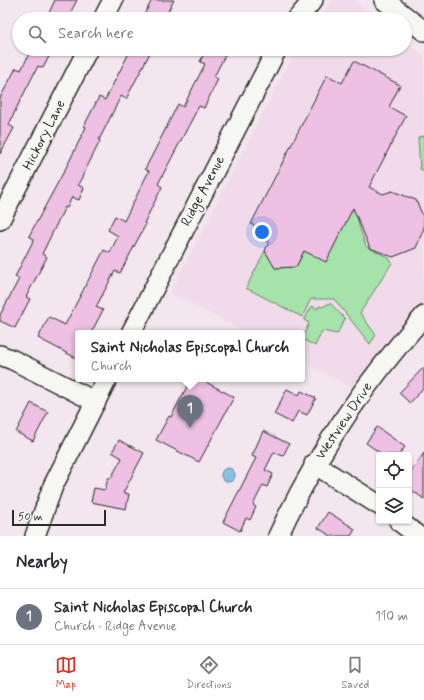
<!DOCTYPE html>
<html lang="en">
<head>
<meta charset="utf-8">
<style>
  :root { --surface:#fff; --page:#f7f7f7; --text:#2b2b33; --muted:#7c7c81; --line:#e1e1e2; --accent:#d93025 }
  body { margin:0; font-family:Mynerve,sans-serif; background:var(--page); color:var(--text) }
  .controls { position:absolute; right:12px; bottom:12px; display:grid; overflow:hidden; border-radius:4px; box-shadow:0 1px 3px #0004 }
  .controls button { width:36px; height:36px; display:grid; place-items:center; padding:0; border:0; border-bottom:1px solid var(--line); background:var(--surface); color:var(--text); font:20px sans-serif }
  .scale { position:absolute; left:12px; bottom:10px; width:94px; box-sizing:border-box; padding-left:4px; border:2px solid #2b2b2b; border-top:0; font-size:11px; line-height:14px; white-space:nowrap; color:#2b2b2b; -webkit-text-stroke:3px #f6f6f2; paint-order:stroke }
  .you { position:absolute; left:262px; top:232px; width:14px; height:14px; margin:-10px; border:3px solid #fff; border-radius:50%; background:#1a73e8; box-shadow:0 0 0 6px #1a73e833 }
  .badge { display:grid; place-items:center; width:26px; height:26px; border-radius:50%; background:var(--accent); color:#fff; font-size:13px; font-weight:700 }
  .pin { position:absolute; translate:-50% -33px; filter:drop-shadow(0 1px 2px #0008) }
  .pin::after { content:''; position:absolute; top:21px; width:14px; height:12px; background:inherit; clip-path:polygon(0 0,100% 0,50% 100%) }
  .popup { position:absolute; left:75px; top:330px; width:230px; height:52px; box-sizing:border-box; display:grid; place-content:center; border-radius:4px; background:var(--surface); filter:drop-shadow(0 1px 3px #0005); font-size:13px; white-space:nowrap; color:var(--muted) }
  .popup b { font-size:15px; color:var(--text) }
  .popup::after { content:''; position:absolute; left:50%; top:100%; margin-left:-8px; border:8px solid transparent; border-top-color:var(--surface) }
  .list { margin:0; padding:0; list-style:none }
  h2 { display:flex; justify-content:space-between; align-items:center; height:52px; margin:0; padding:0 16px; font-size:17px }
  h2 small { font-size:13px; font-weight:400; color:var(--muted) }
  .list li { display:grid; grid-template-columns:26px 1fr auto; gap:12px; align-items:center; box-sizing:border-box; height:56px; padding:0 16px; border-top:1px solid var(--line) }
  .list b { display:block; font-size:15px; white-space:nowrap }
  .list p { margin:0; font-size:13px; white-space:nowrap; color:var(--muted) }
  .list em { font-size:13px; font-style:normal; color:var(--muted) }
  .icon { flex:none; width:22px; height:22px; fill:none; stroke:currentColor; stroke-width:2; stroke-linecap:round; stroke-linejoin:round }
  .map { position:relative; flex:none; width:424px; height:536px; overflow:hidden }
  .search { position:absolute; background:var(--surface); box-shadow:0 1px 3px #0004; left:12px; right:12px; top:12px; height:44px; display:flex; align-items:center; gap:10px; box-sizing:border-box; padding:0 14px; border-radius:22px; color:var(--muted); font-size:15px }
  .sheet { height:108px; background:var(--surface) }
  nav { display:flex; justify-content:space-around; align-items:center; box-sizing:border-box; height:56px; border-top:1px solid var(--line); background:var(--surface); font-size:11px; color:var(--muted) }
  nav a { display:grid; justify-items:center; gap:2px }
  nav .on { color:var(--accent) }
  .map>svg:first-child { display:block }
</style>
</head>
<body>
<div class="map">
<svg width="424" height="536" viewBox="0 0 424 536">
  <rect width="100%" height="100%" fill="#f3e6ee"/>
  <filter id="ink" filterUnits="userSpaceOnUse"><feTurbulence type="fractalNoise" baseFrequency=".025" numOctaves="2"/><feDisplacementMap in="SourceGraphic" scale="8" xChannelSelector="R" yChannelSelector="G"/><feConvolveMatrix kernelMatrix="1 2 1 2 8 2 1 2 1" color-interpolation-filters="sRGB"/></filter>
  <g filter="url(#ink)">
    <!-- built -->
    <path fill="#f1dbeb" d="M333,0h21l22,19h-59z
      M405,42l19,13v261l-62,77 -60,-31v-29h-55l-77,-40 111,-216 16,-28h108z"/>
    <!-- green -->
    <path fill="#a6e3aa" stroke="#68876a" d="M424,136v35l-4,-2 -2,-32z
      M352,209l10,5 -4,9 8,23 23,12 3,5 -32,50 16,22 -6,9 -36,-45h-23l-9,18 -56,-29 19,-37 11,17 20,-1 8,-16z
      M330,303l15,16 -8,15 -15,-3 -7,15 -13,-7 7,-16 -5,-3 8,-14 6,3 1,-3 3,1z"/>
    <!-- water -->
    <path fill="#85c1e5" stroke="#61859b" d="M221 475a7 7 0 1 1 14 0a7 7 0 1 1-14 0Z"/>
    <!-- building -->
    <path fill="#edc0e4" stroke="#2b2b2b" d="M55,0h22l-10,19h-11l-8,-4z
      M152,0h22l-10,19h-13l-7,-4z
      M32,49h21l-10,19 -5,-2 -22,43 -7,16 5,3 -14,26v-56l16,-30 5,2z
      M131,49h21l-26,50 -5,-3 -22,44 1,1 -22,44 6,3 -5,12 -7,-3 -5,11 -2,-1 -23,47 5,3 -21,40 4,2 -15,29 -15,-7v-6l19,-36 -4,-2 19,-38 -5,-3 40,-74 17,-35 -2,-1 15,-29 6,3z
      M206,49h22l-14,28 4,2 -14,29 -5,-2 -41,78 4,3 -18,36 2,1 -26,49 -5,-2 -19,36 7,3 -12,23h-13v26l-40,-21 11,-21 16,8 39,-75 6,3 8,-17 -10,-6 7,-14 9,5 25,-50 -4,-2 15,-29 18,-36 5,3 22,-43 -5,-2z
      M354,61l46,24 -11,22 17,9 -37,71 14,7 9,-3 24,9 8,19v9l-8,20 -23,9 -23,-9 -17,-40 -27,54 -22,-11 -8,16 -21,1 -10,-17 4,-9 -7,-4 4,-7 -15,-7 76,-149 15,8z
      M424,367v20l-14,16 -11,-10z
      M191,379h9l34,18 -35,65 -43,-22 13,-24 2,1z
      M287,389l12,6 2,-4 15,7 -9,17 -9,-4 -6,12 -18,-9z
      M31,403l17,9 -15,29 -17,-9z
      M377,427l28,20 -6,8h-16l-17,-12z
      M263,431l26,13 -6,12 -9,-4 -9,18 8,4 -6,13 -4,-2 -10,20 3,2 -6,13 -4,-2 -6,13 -17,-9 33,-64 -4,-2z
      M119,440l25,13 -21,40 6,1 -3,15 -35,-7 3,-14 11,2 3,-12h3l11,-20 -10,-6z
      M424,453v46l-15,-11v-13z
      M328,512l27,17 -4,7h-20l-13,-8z"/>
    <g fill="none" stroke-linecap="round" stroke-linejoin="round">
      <!-- minor casing -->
      <g stroke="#2b2b2b" stroke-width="22">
        <path id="minor" d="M384,0l40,31
          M103,19l10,-19
          M297,19l16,-19
          M0,220l88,-171
          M131,333l146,-284
          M0,355l13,5 83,42
          M314,464l65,41
          M399,521l19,15
          M35,536l18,-50 54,-107
          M278,536c37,-80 87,-154 146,-220"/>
      </g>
      <!-- minor -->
      <use href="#minor" stroke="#f6f6f2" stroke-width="19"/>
    </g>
  </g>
  <g text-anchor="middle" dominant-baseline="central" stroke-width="4" stroke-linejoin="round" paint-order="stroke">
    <!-- street labels -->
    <g font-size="14" fill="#2b2b2b" stroke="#f6f6f2">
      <text transform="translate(44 135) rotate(-63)">Hickory Lane</text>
      <text transform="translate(203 191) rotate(-62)">Ridge Avenue</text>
      <text transform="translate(344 421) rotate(-56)">Westview Drive</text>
    </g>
  </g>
</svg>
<div class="controls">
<button><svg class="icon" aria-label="locate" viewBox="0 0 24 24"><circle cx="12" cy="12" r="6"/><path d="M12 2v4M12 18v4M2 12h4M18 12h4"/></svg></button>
<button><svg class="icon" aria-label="layers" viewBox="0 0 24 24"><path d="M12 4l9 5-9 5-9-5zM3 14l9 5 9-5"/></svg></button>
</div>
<div class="scale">50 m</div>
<div class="you"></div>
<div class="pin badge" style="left:190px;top:428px;background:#6b7280">1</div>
<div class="popup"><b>Saint Nicholas Episcopal Church</b>Church</div>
<div class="search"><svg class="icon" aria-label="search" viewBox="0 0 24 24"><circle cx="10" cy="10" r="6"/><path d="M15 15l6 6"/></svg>Search here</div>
</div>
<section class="sheet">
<h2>Nearby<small></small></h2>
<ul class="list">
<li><span class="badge" style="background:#6b7280">1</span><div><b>Saint Nicholas Episcopal Church</b><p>Church · Ridge Avenue</p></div><em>110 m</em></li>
</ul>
</section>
<nav>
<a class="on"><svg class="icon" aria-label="map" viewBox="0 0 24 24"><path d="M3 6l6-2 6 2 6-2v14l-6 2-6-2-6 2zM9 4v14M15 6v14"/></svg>Map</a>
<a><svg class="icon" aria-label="directions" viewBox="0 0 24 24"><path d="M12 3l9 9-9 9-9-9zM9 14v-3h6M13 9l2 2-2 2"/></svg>Directions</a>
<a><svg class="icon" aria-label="saved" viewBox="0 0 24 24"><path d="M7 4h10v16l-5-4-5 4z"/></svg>Saved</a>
</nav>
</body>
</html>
